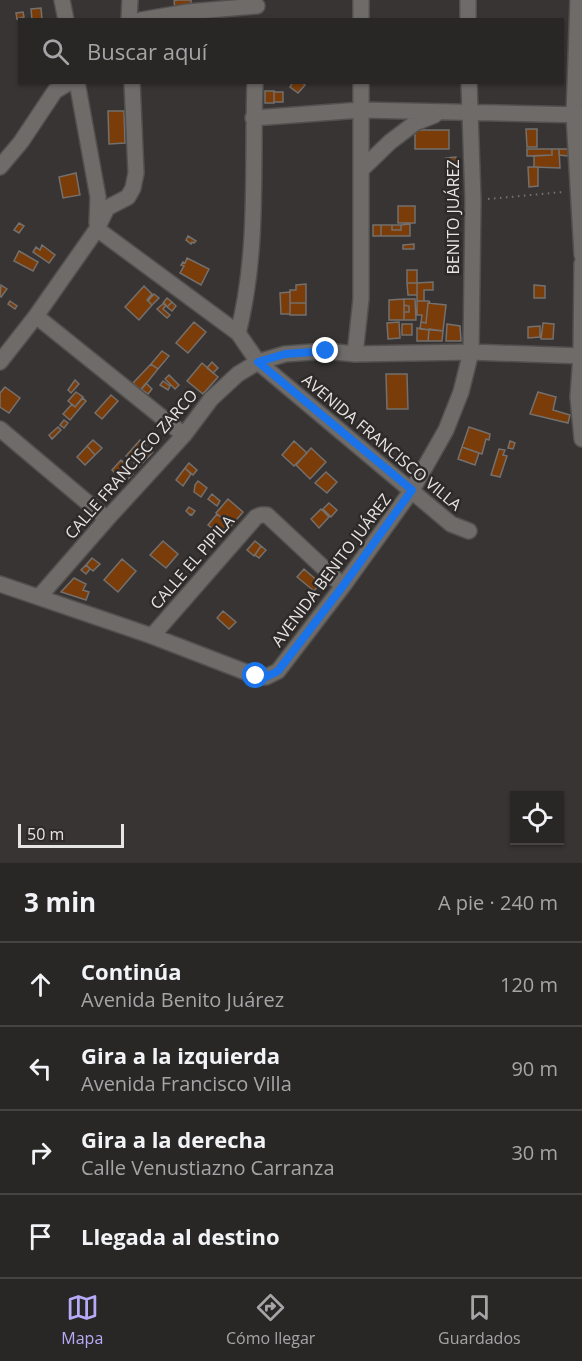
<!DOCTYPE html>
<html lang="es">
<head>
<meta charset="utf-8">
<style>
  :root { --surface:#292726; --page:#353332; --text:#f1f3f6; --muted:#a5a5a7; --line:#454443; --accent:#b7abf8 }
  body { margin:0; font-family:"Open Sans",sans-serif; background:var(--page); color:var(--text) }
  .controls { position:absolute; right:18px; bottom:18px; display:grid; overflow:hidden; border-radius:0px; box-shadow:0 2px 4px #0004 }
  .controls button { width:54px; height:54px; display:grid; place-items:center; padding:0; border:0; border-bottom:2px solid var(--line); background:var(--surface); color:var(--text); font:30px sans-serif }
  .scale { position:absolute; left:18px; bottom:15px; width:106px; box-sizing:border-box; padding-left:6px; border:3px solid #e7e5e4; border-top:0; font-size:16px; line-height:21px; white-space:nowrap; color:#e7e5e4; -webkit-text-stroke:4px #2d2a29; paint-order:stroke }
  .stop { position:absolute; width:18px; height:18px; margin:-14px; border:4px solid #1a73e8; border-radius:50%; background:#fff }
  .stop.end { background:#1a73e8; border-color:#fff; box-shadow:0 2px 6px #0008 }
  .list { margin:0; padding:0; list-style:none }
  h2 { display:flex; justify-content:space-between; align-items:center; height:78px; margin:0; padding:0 24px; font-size:26px }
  h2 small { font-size:20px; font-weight:400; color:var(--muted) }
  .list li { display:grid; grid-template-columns:39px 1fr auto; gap:18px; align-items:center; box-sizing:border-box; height:84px; padding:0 24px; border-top:2px solid var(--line) }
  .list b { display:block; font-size:22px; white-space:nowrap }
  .list p { margin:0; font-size:20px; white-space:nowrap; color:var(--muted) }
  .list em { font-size:20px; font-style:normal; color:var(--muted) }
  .icon { flex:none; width:33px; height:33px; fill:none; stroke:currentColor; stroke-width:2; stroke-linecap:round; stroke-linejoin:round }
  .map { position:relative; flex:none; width:582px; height:863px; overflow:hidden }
  .search { position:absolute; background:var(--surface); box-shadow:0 2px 4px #0004; left:18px; right:18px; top:18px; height:66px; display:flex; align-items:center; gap:15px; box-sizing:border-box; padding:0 21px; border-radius:0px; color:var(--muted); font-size:22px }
  .sheet { height:414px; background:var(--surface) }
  nav { display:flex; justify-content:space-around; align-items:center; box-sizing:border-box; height:84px; border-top:2px solid var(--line); background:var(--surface); font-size:16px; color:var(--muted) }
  nav a { display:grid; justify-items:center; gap:3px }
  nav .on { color:var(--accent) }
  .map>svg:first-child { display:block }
</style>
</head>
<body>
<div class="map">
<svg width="582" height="863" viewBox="0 0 582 863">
  <rect width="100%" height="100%" fill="#373433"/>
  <!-- building -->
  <path fill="#7a3d0a" stroke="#73706e" stroke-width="1.5" d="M177,0h14v5l-16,4 -1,-8z
    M41,8l1,11 -10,1 -1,-11z
    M23,12l1,5 -7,2 -1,-6z
    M293,82h8l4,3 -7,8 -8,-6z
    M265,91h9v12h-9z
    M274,92h9v10h-9z
    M108,111h16l1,32 -16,1z
    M526,129h11v18h-10z
    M415,130h34v19h-34z
    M527,149h25v6l-25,1z
    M552,149h7l1,19 -26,-1v-11l18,-1z
    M559,149h9v7l-9,-1z
    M456,157v10l-10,1v-10z
    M528,167h10v19l-9,1z
    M76,173l4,22 -17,3 -4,-21z
    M398,206h17v17h-17z
    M19,223l5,3 -5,7 -5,-3z
    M410,224v12h-29v-11h11v5h9v-5z
    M373,225h8v11h-8z
    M392,225h9v5h-9z
    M451,226h4l1,10h-5z
    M188,236l8,5 -2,2 -2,-1 -1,2 -5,-4z
    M414,244v5h-11v-4z
    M42,245l13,10 -6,8 -16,-11 3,-5 4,3z
    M19,251l19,11 -5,9 -19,-10z
    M187,258l22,11 -8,16 -21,-12 4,-7 -3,-1 2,-3 2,1z
    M407,270h10v13h-10z
    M433,282v8h-9v11h-7v-18z
    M407,283h10v12h-9z
    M306,284v19h-16v-13h6v-5z
    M1,285l6,4 -6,8 -1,-1z
    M534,285l11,1v12h-11z
    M144,286l8,8 -5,6 5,5 -13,15 -14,-13z
    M290,292v22h-9l-1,-21z
    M154,294l5,4 -7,7 -4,-4z
    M167,298l5,4 -5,5 -4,-4z
    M404,299v21h-15v-20z
    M404,299h11l1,21h-12v-8h5v-6l-5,-1z
    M10,301l7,5 -2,3 -7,-5z
    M417,301h12l1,2h-2l-2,20 -5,-1 1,-7h-5z
    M172,302l4,4 -4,5 -5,-4z
    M164,303l2,2 -3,4 7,6 -3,3 -10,-9z
    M290,303h16v12h-16z
    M428,303l18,2 -3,26 -23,-2 1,-7 5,1z
    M404,305l5,1v6h-5z
    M194,322l12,10 -18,21 -12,-10z
    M399,322l1,16 -12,1 -1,-16z
    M543,323l11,1 -1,15h-12z
    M402,324h10v11h-10z
    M447,324l13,2 1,15h-15z
    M540,326v11l-12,1v-11z
    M417,328l12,2 -1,11h-11z
    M429,329l14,2 -1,10h-14z
    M162,351l7,5 -11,13 -7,-5z
    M212,362l6,6 -5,5 -6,-5z
    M202,363l16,14 -15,17 -16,-13z
    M151,364l7,5 -17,21 -8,-7z
    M386,374h21l1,35h-21z
    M169,375l10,10 -4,4 -10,-10z
    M75,380l4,4 -8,9 -3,-3z
    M163,381l7,5 -2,4 -8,-5z
    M146,383l6,6 -4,5 -7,-5z
    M5,387l15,11 -11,15 -9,-6v-14z
    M76,392l7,5 -8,10 -7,-6z
    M538,392l18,5 -3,13 17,5 -2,8 -38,-9z
    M111,395l7,6 -16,18 -7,-6z
    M83,398l3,3 -16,19 -7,-6 9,-10 3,3z
    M64,420l4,3 -4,5 -4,-3z
    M58,427l3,3 -9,9 -3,-4z
    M469,427l21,7 -1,6 -3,-1 -4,15 -20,-7z
    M93,440l9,8 -7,7 -8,-9z
    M140,440l5,5 -14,16 -5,-5z
    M294,441l13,12 -13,13 -12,-11z
    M510,441l5,2 -2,6 -5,-1z
    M87,446l8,9 -10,10 -8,-8z
    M462,447l17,6 -4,12 -17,-6z
    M311,448l15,14 -16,17 -14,-14z
    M499,449l6,1 -2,5 4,1 -7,21 -9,-2z
    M150,450l3,2 -14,15 -5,-4 6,-8 4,3z
    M121,460l10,9 -2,2 4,3 -9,9 -12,-13z
    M189,463l8,7 -4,5 -8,-7z
    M185,468l6,6 -8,12 -7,-6z
    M326,472l11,10 -10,11 -12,-10z
    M198,481l9,7 -6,9 -7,-5 1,-7z
    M212,494l8,7 -3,5 -9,-7z
    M228,499l15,13 -12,14 -15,-13z
    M329,503l8,7 -6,7 -8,-8z
    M189,507l6,4 -3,4 -1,-1 -1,1 -4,-4z
    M321,509l8,8 -10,11 -8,-9z
    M217,514l14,12 -9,10 -14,-11z
    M163,541l15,13 -12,14 -16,-13z
    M255,541l6,5 -7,10 -7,-6z
    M261,546l5,4 -7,8 -4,-3z
    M92,558l8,6 -7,7 -7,-6z
    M122,559l14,12 -18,21 -14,-12z
    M86,565l4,4 -4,5 -5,-4z
    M304,569l16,14 -6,8 -17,-14z
    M74,578l12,6 -3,6 6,2 -3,8 -25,-8z
    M223,611l13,11 -7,7 -12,-11z"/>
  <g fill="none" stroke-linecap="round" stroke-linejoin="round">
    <!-- street casing -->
    <g stroke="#52504f" stroke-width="18">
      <path id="street" d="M62,0l4,20
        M468,0v20
        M578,0l-4,115 8,140
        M129,20l1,-20
        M141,20l46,-8 70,-6
        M361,20v-20
        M77,82l21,115 -1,26
        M253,118l108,-8 221,5
        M0,167l21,-25 34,-51 15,-9
        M361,170l29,-28 25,-19 20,-8
        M97,229l141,104 20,29 193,162 18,7
        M582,263l-1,93 -3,41 4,42
        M36,316l148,119
        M238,333c21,-81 14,-168 17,-251
        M355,354l6,-55v-217
        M0,362l36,-46 61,-87 10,-21 21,-11 5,-9 3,-15 -4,-91
        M0,429l107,90
        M0,584l152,52 104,40 10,1 12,-6 65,-85 69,-96 34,-60 15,-38 10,-40 2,-151 -4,-119
        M39,597l68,-78 77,-84 27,-36 27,-25 20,-12 27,-8 41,-3 29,3 116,-2 111,4
        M152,636l104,-119 5,-2h6l76,71"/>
    </g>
    <!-- path -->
    <path stroke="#767372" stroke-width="2" stroke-dasharray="1.5 4.5" stroke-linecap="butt" d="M488,199l75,-7"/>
    <!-- street -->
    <use href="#street" stroke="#6e6b69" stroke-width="15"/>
  </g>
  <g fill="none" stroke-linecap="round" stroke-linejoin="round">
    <!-- route -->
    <path stroke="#1a73e8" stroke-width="8" d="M256,676l10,1 12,-6 65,-85 69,-96 -154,-128 27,-8 41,-3"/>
  </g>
  <g text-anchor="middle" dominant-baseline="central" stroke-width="5" stroke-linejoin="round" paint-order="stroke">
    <!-- street labels -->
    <g font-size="16" fill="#e7e5e4" stroke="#2d2a29">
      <text transform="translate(453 217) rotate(-90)">BENITO JUÁREZ</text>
      <text transform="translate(382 442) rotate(40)">AVENIDA FRANCISCO VILLA</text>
      <text transform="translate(131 464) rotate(-49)">CALLE FRANCISCO ZARCO</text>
      <text transform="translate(192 562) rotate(-49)">CALLE EL PIPILA</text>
      <text transform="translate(331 570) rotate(-53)">AVENIDA BENITO JUÁREZ</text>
    </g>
  </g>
</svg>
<div class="controls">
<button><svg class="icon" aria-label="locate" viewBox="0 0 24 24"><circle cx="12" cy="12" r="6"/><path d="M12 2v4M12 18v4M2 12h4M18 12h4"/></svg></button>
</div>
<div class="scale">50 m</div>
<div class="stop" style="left:256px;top:676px"></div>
<div class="stop end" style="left:326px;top:351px"></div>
<div class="search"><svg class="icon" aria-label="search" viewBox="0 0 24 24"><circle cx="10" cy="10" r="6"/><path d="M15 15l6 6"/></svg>Buscar aquí</div>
</div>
<section class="sheet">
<h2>3 min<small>A pie · 240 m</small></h2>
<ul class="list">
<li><svg class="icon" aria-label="ahead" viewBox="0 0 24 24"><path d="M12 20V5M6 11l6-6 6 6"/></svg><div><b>Continúa</b><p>Avenida Benito Juárez</p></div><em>120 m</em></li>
<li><svg class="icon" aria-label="left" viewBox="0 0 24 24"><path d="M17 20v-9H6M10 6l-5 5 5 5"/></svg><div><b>Gira a la izquierda</b><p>Avenida Francisco Villa</p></div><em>90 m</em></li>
<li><svg class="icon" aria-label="right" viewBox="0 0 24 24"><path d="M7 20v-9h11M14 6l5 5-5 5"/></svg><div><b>Gira a la derecha</b><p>Calle Venustiazno Carranza</p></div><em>30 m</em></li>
<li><svg class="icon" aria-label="arrive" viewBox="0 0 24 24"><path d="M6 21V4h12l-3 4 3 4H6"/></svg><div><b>Llegada al destino</b></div></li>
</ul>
</section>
<nav>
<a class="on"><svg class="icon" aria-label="map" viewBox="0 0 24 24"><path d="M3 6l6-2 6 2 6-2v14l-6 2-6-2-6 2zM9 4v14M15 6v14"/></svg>Mapa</a>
<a><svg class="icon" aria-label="directions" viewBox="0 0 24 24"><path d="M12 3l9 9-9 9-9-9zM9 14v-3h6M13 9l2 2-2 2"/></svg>Cómo llegar</a>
<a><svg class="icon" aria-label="saved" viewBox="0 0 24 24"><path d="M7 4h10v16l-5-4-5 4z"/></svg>Guardados</a>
</nav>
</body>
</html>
